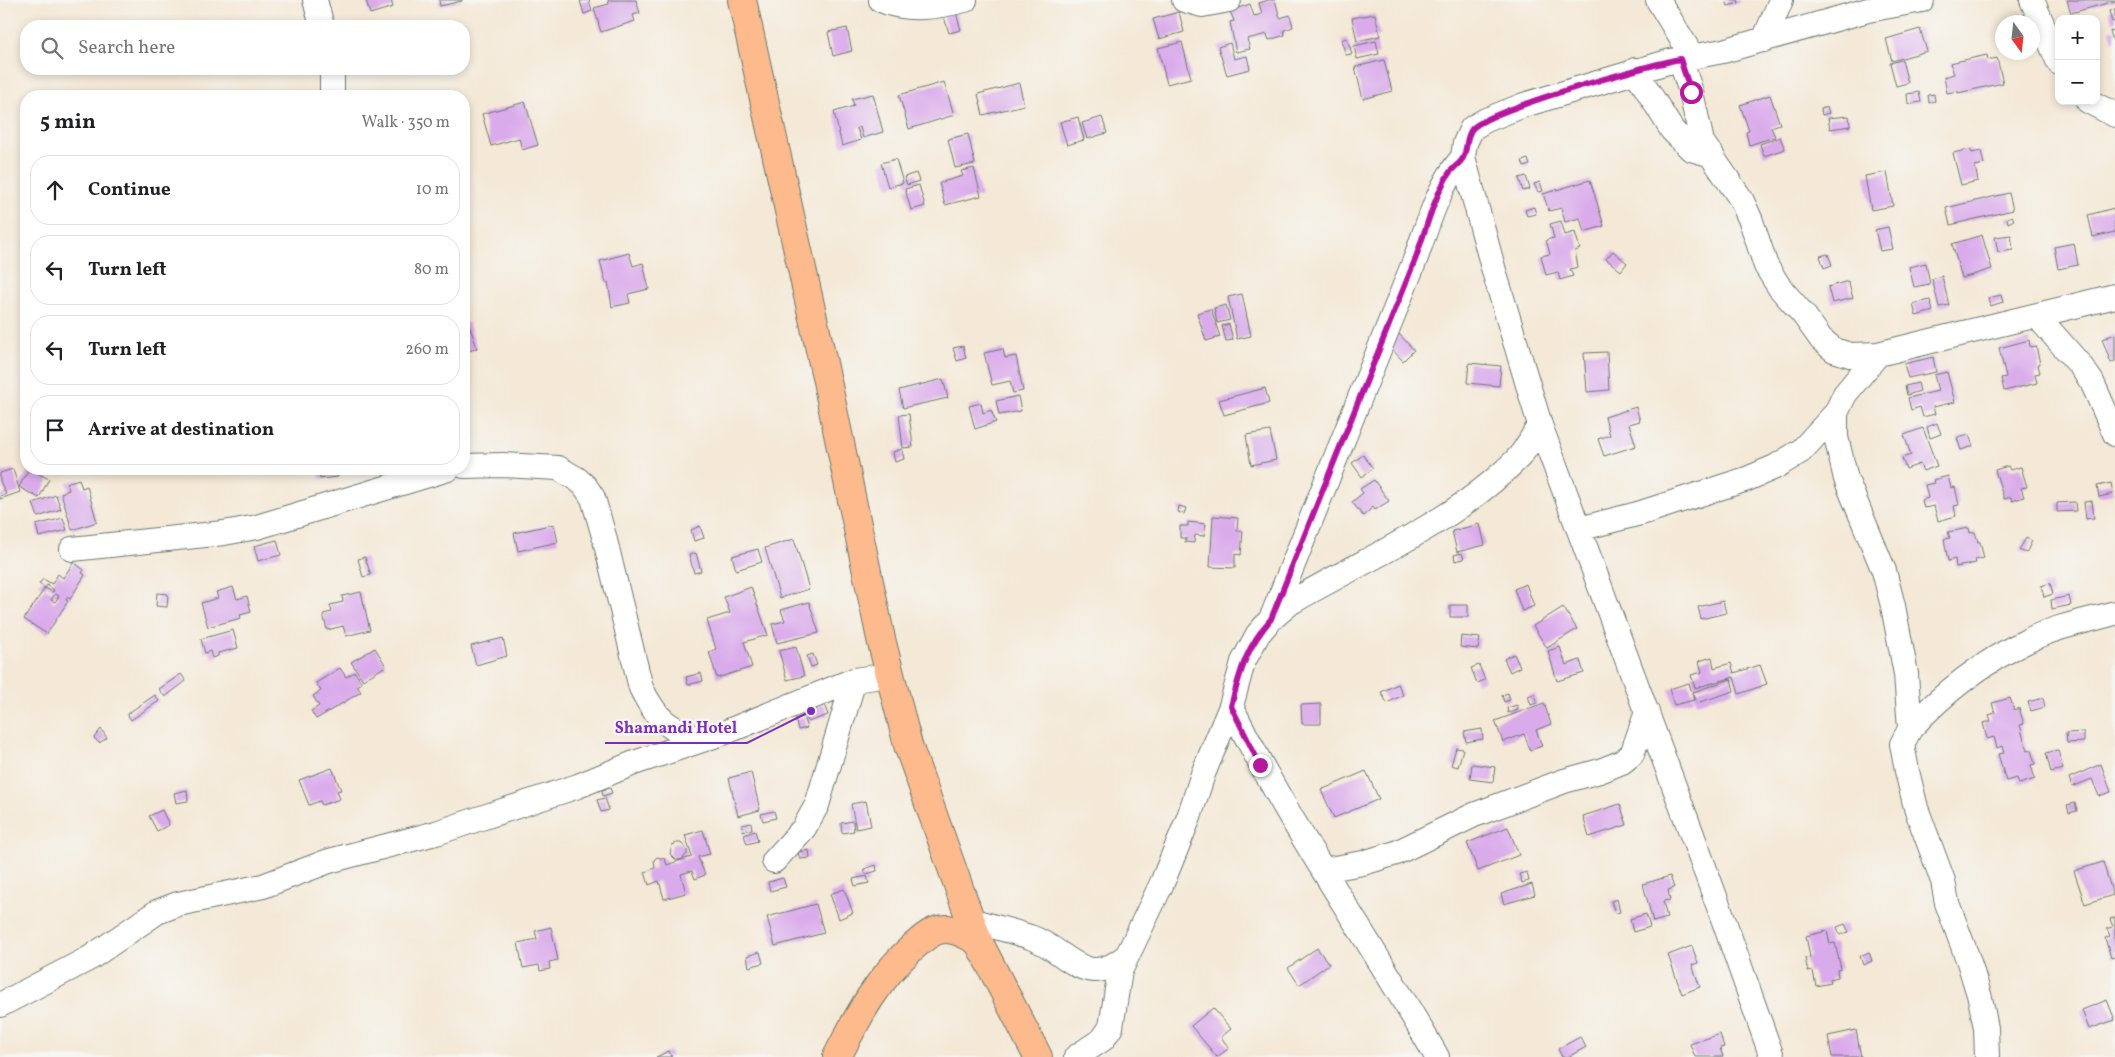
<!DOCTYPE html>
<html lang="en">
<head>
<meta charset="utf-8">
<style>
  :root { --surface:#fff; --page:#f6f6f6; --text:#202124; --muted:#757577; --line:#e0e0e0 }
  body { margin:0; font-family:Vollkorn,serif; background:var(--page); color:var(--text) }
  .controls { position:absolute; right:15px; top:15px; display:grid; overflow:hidden; border-radius:10px; box-shadow:0 2px 8px #0003 }
  .controls button { width:45px; height:45px; display:grid; place-items:center; padding:0; border:0; border-bottom:1px solid var(--line); background:var(--surface); color:var(--text); font:25px sans-serif }
  .compass { position:absolute; left:1995px; top:15px; width:45px; height:45px; border-radius:50%; background:var(--surface); box-shadow:0 2px 8px #0003; rotate:165deg }
  .stop { position:absolute; width:15px; height:15px; margin:-11px; border:4px solid #b5179e; border-radius:50%; background:#fff }
  .stop.end { background:#b5179e; border-color:#fff; box-shadow:0 1px 5px #0008 }
  .list { margin:0; padding:0; list-style:none }
  h2 { display:flex; justify-content:space-between; align-items:center; height:65px; margin:0; padding:0 20px; font-size:21px }
  h2 small { font-size:16px; font-weight:400; color:var(--muted) }
  .list li { display:grid; grid-template-columns:32px 1fr auto; gap:15px; align-items:center; box-sizing:border-box; height:70px; margin:0 10px 10px; padding:0 10px; border:1px solid var(--line); border-radius:20px }
  .list b { display:block; font-size:19px; white-space:nowrap }
  .list em { font-size:16px; font-style:normal; color:var(--muted) }
  .icon { flex:none; width:28px; height:28px; fill:none; stroke:currentColor; stroke-width:2; stroke-linecap:round; stroke-linejoin:round }
  .map { position:relative; flex:none; width:2115px; height:1057px; overflow:hidden }
  .search { position:absolute; background:var(--surface); box-shadow:0 2px 8px #0003; left:20px; top:20px; width:450px; height:55px; display:flex; align-items:center; gap:12px; box-sizing:border-box; padding:0 18px; border-radius:20px; color:var(--muted); font-size:19px }
  .panel { position:absolute; background:var(--surface); box-shadow:0 2px 8px #0003; left:20px; top:90px; width:450px; height:385px; border-radius:20px }
  .map>svg:first-child { display:block }
</style>
</head>
<body>
<div class="map">
<svg width="2115" height="1057" viewBox="0 0 2115 1057">
  <rect width="100%" height="100%" fill="#f6f6f2"/>
  <filter id="ink" filterUnits="userSpaceOnUse"><feTurbulence type="fractalNoise" baseFrequency=".02" numOctaves="2"/><feDisplacementMap in="SourceGraphic" scale="10" xChannelSelector="R" yChannelSelector="G"/><feConvolveMatrix kernelMatrix="1 2 1 2 8 2 1 2 1" color-interpolation-filters="sRGB"/></filter>
  <filter id="wash" filterUnits="userSpaceOnUse"><feTurbulence type="fractalNoise" baseFrequency=".0096" numOctaves="4" result="noise"/><feDisplacementMap in="SourceGraphic" scale="20" xChannelSelector="R" yChannelSelector="G"/><feGaussianBlur stdDeviation="1.12" result="paint"/><feColorMatrix in="noise" values="0 0 0 0 0 0 0 0 0 0 0 0 0 0 0 0 0 1.4 0 .05"/><feComposite in="paint" operator="in"/></filter>
  <g filter="url(#wash)">
    <rect width="100%" height="100%" fill="#f4e8d6"/>
    <g id="blocks">
      <!-- building -->
      <path fill="#daabeb" fill-rule="evenodd" d="M366,0h25l2,7 -23,7z
        M439,0h23v1l-22,5z
        M589,0l3,11 -8,3 -4,-13z
        M608,0h28l4,13 -7,2 2,6 -34,11 -7,-24 15,-4z
        M1268,0h7l5,18 10,-3 3,12 -9,3 1,5 -16,5 -2,-6 -20,5 3,10 -14,3 -6,-30 4,-1 -4,-10 20,-7 4,12 8,-2 -3,-11z
        M1726,0h12l1,3 -11,3z
        M2067,0h48v1l-44,12z
        M2115,9v12l-3,1 -3,-11z
        M955,10l6,20 -12,3 -6,-19z
        M1179,12l5,20 -25,7 -6,-20z
        M1375,14l5,22 -23,5 -5,-23z
        M847,28l5,23 -19,5 -5,-24z
        M1920,29l7,22 -35,10 -6,-22z
        M2115,30v10l-2,1 -3,-10z
        M1347,38l5,16 -6,1 -5,-15z
        M1376,41l3,13 -22,5 -3,-13z
        M1182,42l9,36 -24,6 -9,-36z
        M1230,43l4,16 13,-3 3,13 -23,6 -9,-28z
        M1987,55l1,5 9,-2 6,25 -45,10v-2l-11,2 -3,-16 10,-3 -4,-11z
        M1384,60l8,31 -29,8 -8,-32z
        M1902,60l6,23 -12,3 -6,-23z
        M944,82l10,33 -45,14 -10,-34z
        M1019,83l5,22 -41,10 -5,-21z
        M1919,92l2,10 -13,2 -1,-10z
        M873,94l10,38 -20,6 -3,-11 -3,1 4,12 -19,6 -8,-34 20,-6 -2,-7z
        M1934,94l1,7 -6,2 -1,-8z
        M1770,95l10,29 -9,3 4,10 -26,8 -3,-13 3,-1 -9,-26z
        M525,102l13,43 -16,5 -3,-12 -28,8 -9,-32z
        M1827,107l2,6 -7,2 -1,-6z
        M1849,116l1,10 -20,3 -2,-11z
        M1078,117l6,23 -17,5 -7,-23z
        M1102,117l5,16 -20,6 -5,-16z
        M968,134l7,30 -20,4 -7,-29z
        M1780,137l5,12 -21,7 -4,-12z
        M1970,149l2,4 9,-2 3,13 -9,2 3,15 -17,4 -8,-32z
        M896,159l7,24 -15,4 -7,-24z
        M1528,159l2,6 -6,2 -2,-6z
        M974,168l7,28 -36,9 -6,-22 24,-7 -2,-5z
        M1887,172l6,34 -22,4 -6,-34z
        M916,173l3,8 -12,4 -3,-8z
        M1526,176l4,13 -7,2 -4,-13z
        M1590,180l14,46 -20,6 -4,-14 -15,4 -4,-14 -12,3 -6,-17z
        M1540,182l3,9 -5,1 -4,-8z
        M919,185l6,21 -14,4 -6,-21z
        M2009,193l4,17 -63,15 -4,-17z
        M1534,207l2,7 -9,2 -2,-6z
        M2114,208l1,24 -22,5 -5,-22z
        M2012,216l2,4 -6,3 -1,-5z
        M1561,221l4,14 10,-3 5,17 -5,2 3,16 -8,2 3,7 -13,4 -2,-8 -12,3 -5,-19 9,-2 -4,-14 8,-2 -4,-14z
        M1888,227l5,22 -13,2 -5,-21z
        M1982,235l10,34 -30,9 -10,-34z
        M2011,235l2,15 -15,2 -3,-15z
        M2074,243l4,22 -20,4 -4,-22z
        M1613,251l14,12 -6,8 -15,-12z
        M629,253l4,13 10,-3 6,26 -21,5 2,9 -18,4 -4,-25 -2,1 -6,-22z
        M1828,254l4,11 -8,3 -4,-12z
        M1926,263l4,21 -16,3 -5,-20z
        M1942,276l7,29 -10,2 -7,-28z
        M1848,281l5,17 -21,5 -4,-16z
        M1242,294l9,42 -14,3 -9,-42z
        M2001,295l2,7 -13,4 -2,-8z
        M1930,300l3,11 -17,5 -3,-12z
        M1226,305l4,15 -13,3 -3,-15z
        M1211,309l9,28 -14,4 -9,-28z
        M468,322l9,26 -13,5v-30z
        M1229,324l4,16 -7,1 -4,-15z
        M1399,334l15,16 -11,11 -15,-16z
        M2115,334v27l-4,2 -9,-24z
        M2029,340l1,7 6,-1 4,18 -2,1 2,8 -5,1 2,9 -33,8 -3,-13 5,-1 -7,-29z
        M963,346l3,12 -9,3 -4,-13z
        M1003,349l2,9 11,-2 7,35 -10,2 -3,-12 -18,4 -8,-32z
        M1607,352l2,38 -22,2 -3,-39z
        M1933,357l3,15 -28,6 -4,-14z
        M1469,363l32,3 -2,20 -32,-3z
        M1947,372l8,30 -22,5 2,7 -12,3 -3,-10 -9,3 -3,-12 30,-7 -4,-16z
        M943,379l5,19 -45,10 -4,-18z
        M1918,383l2,8 -13,4 -2,-9z
        M1265,388l4,15 -45,12 -5,-15z
        M1018,396l3,15 -22,4 -3,-14z
        M981,403l2,10 8,-3 5,12 -21,7 -6,-23z
        M1636,407l4,14 -11,3 7,22 -32,10 -6,-17 12,-4 -5,-18z
        M909,414l4,33 -10,1 -4,-33z
        M1937,423l4,11 -11,4 -3,-11z
        M1923,428l14,38 -14,5 -3,-7 -14,5 -4,-11 9,-3 -7,-20z
        M1270,431l6,29 -25,5 -5,-30z
        M1969,435l4,11 -12,4 -4,-12z
        M902,449l2,10 -9,3 -2,-10z
        M1363,455l10,13 -11,9 -10,-14z
        M2008,466l2,4 11,-3 6,20 -6,1 3,9 -12,4 -1,-4 -7,2 -9,-29z
        M13,469l7,23 -20,7v-3l6,-2 -6,-13v-8z
        M29,469l20,10 -10,19 -20,-11z
        M318,469h19l1,8 -18,2z
        M1948,476l3,12 4,-1 4,18 -5,1 2,10 -18,5 -4,-15 -10,2 -2,-8 6,-2 -3,-13 9,-2 -1,-3z
        M79,479l3,9 5,-2 10,36 -25,8 -11,-37 8,-3 -2,-7z
        M1374,480l15,21 -14,9 -2,-3 -10,9 -11,-14 11,-9 -3,-4z
        M2111,483l2,11 -14,3 -2,-11z
        M56,495l5,14 -23,8 -5,-14z
        M2092,501l2,17 -8,1 -2,-17z
        M2075,502l1,9 -19,1v-9z
        M1179,506l7,2 -2,6 -6,-2z
        M1213,516l25,2 -1,13h6l-2,24 -6,-1v14l-25,-1z
        M63,518l4,12 -28,7 -3,-12z
        M1188,522l18,2 -2,12 -9,-1 -1,8 -9,-1 1,-4h-6v-12h8z
        M554,524l4,18 -40,9 -4,-18z
        M1480,524l5,21 -28,7 -5,-21z
        M700,526l4,12 -10,3 -3,-11z
        M1969,528l1,5 5,-1 3,10h2l4,16 -9,2 1,3 -20,4 -1,-8 -7,2 -4,-22 6,-1 -2,-6z
        M2026,538l6,3 -6,12 -7,-3z
        M794,539l15,50 -29,9 -15,-50z
        M277,540l4,15 -23,6 -4,-15z
        M758,549l4,13 -26,8 -4,-14z
        M696,553l5,18 -7,2 -5,-18z
        M1462,553l2,6 -9,2 -1,-6z
        M365,557l6,18 -8,2 -5,-18z
        M74,562l10,8 -2,3 3,2 -15,24 -3,-2 -1,3 2,1 -21,33 -23,-15 21,-31 8,4 1,-2 -7,-5 -2,3 -6,-4 4,-5 9,5 6,-10 5,4zM55,594l4,2 -4,6 -4,-2z
        M2050,583l3,11 -9,3 -3,-11z
        M1526,584l8,22 -12,5 -8,-22z
        M233,587l4,12 10,-3 4,16 -11,3 1,3 -33,9 -7,-24 17,-5 -2,-6z
        M751,587l17,48 -24,7 8,25 -35,11 -8,-26 7,-3 -9,-29 23,-7 -6,-16z
        M361,592l9,38 -24,6 -3,-10 -16,4 -4,-16 9,-2 -2,-7 13,-3 -1,-6z
        M157,593l11,1 -1,13 -11,-1z
        M2069,596l2,9 -19,4 -1,-9z
        M1723,601l3,12 -25,6 -3,-12z
        M809,602l10,31 -42,10 -5,-19 13,-3 -4,-11z
        M1450,605h18v12h-18z
        M1563,607l14,22 -30,19 -14,-22z
        M233,630l5,18 -20,5v3l-6,2 -2,-7 -5,2 -4,-14z
        M1461,636l19,2 -2,11 -18,-2z
        M503,638l4,18 -31,9 -5,-19z
        M796,647l8,29 -17,4 -8,-29z
        M1560,647l6,18 14,-5 4,13 -27,8 -9,-30z
        M375,648l11,18 -23,14 -12,-18z
        M813,654l4,11 -6,2 -4,-11z
        M1514,654l6,13 -10,5 -6,-13z
        M1712,657l2,11 17,-5 3,10 26,-8 7,19 -28,10 -5,-17 -39,11 -4,-13 11,-3 -3,-11z
        M1479,665l6,15 -8,3 -6,-15z
        M340,668l6,9 9,-5 7,11 -5,3 4,6 -45,27 -5,-8 8,-5 -6,-10 8,-5 -5,-8z
        M701,673l2,8 -15,4 -2,-8z
        M181,674l5,7 -21,16 -6,-8z
        M1731,679l3,12 -37,12 -4,-11z
        M1689,683l5,17 -20,5 -5,-16z
        M1398,684l5,11 -16,8 -6,-11z
        M1508,693l2,7 -6,2 -2,-7z
        M1535,694l2,9 -6,2 -3,-9z
        M155,695l4,6 -28,19 -4,-6z
        M2010,698l4,12 5,-2 5,16 -4,1 7,26 4,-1 4,14 -4,1 4,14 -16,5 -2,-6 -11,3 -8,-27 6,-1 -2,-7 -5,2 -3,-11 -7,2 -4,-16 8,-2 -2,-6 6,-2 -3,-10z
        M2043,698l2,9 -14,4 -3,-9z
        M1544,703l7,21 -15,6 6,16 -12,4 -6,-16 -21,8 -8,-21z
        M824,704l4,11 -20,7 -4,-12z
        M1321,704v20h-19l-1,-19z
        M1517,705l1,5 -10,3 -1,-5z
        M803,717l4,11 -9,2 -3,-11z
        M101,729l6,9 -8,5 -5,-5z
        M1482,729l1,10 -17,3 -2,-10z
        M2084,732v10l-17,1 -1,-10z
        M1456,748l7,1 -5,18 -7,-2z
        M2058,750l5,19 -12,3 -5,-19z
        M1472,764l23,3 -2,15 -23,-3z
        M2101,764l10,28 -12,4 -7,-17 -20,8 -3,-9z
        M332,768l9,22 -4,1 3,8 -18,6 -2,-4 -11,4 -10,-25z
        M1366,771l13,28 -45,19 -13,-28z
        M751,772l9,38 -22,6 -9,-38z
        M610,788l2,5 -9,3 -1,-6z
        M187,790l1,11 -12,2 -2,-10z
        M605,798l4,12 -8,2 -4,-12z
        M866,801l5,25 -15,3 -5,-25z
        M2075,803l2,8 -8,2 -2,-8z
        M1620,804l7,21 -38,12 -6,-21z
        M162,810l7,15 -12,6 -8,-15z
        M774,811l2,7 -13,3 -2,-7z
        M853,821l1,10 -12,2 -1,-10z
        M751,823l1,6 -9,2 -1,-6z
        M1508,827l11,28 -41,16 -11,-28z
        M703,830l7,24 -12,3 7,18 -10,4 -3,-8 -11,3 5,19 -22,6 -5,-18 -10,4 -4,-13 10,-4 -1,-8 3,-3 8,2 2,6 14,-5h-5l-6,-6 2,-9 5,-2h4l6,7v4l-6,6 11,-3 -7,-22z
        M755,831l3,10 -11,3 -3,-9z
        M809,850l1,8 -10,1 -2,-7z
        M2103,862l10,33 -28,9 -11,-33z
        M876,865l1,6 -11,3 -2,-5z
        M1527,872l2,9 -7,2 -3,-9z
        M867,876l2,7 -14,3 -2,-7z
        M1670,876l4,12 -6,2 2,10 -7,1 4,17 -14,4 -10,-38z
        M783,878l3,9 -16,4 -2,-9z
        M1532,884l3,11 -31,9 -3,-10z
        M844,889l9,24 -14,6 -9,-25z
        M1617,899l3,13 -5,1 -4,-12z
        M816,904l8,29 -49,13 -8,-29z
        M1646,914l4,13 -17,5 -3,-13z
        M2115,917v40l-4,1 -6,-20 5,-2 -3,-7 6,-2 -3,-8z
        M1845,924l4,8 -9,3 -3,-8z
        M551,927l7,33 -9,2 1,7 -10,2 -1,-6 -16,3 -5,-25 19,-4 -2,-8z
        M1827,931l3,13 5,-1 6,26 -4,1 1,7 -8,2 1,4 -15,3 -3,-15 -5,1 -3,-14 5,-1 -4,-21z
        M1692,946l6,17 -6,2 8,22 -18,7 -14,-39z
        M1317,948l12,16 -30,21 -11,-17z
        M760,952l3,11 -14,4 -2,-11z
        M1869,952l3,9 -9,4 -3,-9z
        M2107,1000l8,20 -26,9 -7,-19z
        M1213,1008l18,21 -10,8 8,11 -12,9 -26,-31z
        M1856,1030l5,27h-29l-4,-21z
        M1720,1034l4,13 -4,1 3,9h-28l-5,-13z
        M1580,1037l6,10 -18,10h-6l-4,-8z
        M669,1051l3,6h-16z"/>
    </g>
  </g>
  <g filter="url(#ink)">
    <use href="#blocks" fill-opacity="0" stroke="#6a796d" stroke-width="1"/>
    <g fill="none" stroke-linecap="round" stroke-linejoin="round">
      <!-- minor casing -->
      <g stroke="#6a796d" stroke-width="26">
        <path id="minor" d="M315,0l7,26
          M881,0c27,12 56,7 84,0
          M1184,0l18,5 27,-5
          M1658,0l34,56
          M2032,0l27,63
          M1764,40l17,-40
          M1680,59l11,33 11,50 39,57 10,22 15,45 14,22 23,26 18,25 13,11 16,5 28,-1 237,-58
          M332,69v27
          M1635,70l37,60 19,19 21,6
          M2088,101l27,14
          M2037,316l43,49 12,17 23,52
          M1878,354l-33,40 -9,19v24l10,42 38,92 9,35 13,68 4,55 -8,15 5,27 9,37 27,73 4,22 22,59 11,36 6,30 1,29
          M464,466l39,-1 55,3 19,11 8,7 8,12 11,38 37,152c17,34 26,39 60,52
          M1579,529l62,-16 106,-34 28,-12 26,-16 35,-38
          M72,549l152,-16 33,-6 191,-58
          M1272,617l143,-357c13,-36 23,-74 48,-103
          M1231,706c59,122 139,233 206,351
          M1910,729c33,-36 73,-67 117,-88 27,-14 59,-20 88,-28
          M774,861l30,-33 13,-23 37,-125
          M1323,870l40,-7 33,-10 78,-38 90,-34 36,-10 22,-9 10,-8 15,-42
          M970,920c20,6 40,10 60,17 37,12 54,54 95,20
          M0,1005l90,-47 67,-46 21,-8 85,-18 66,-25 107,-28 48,-16 94,-31 56,-23 92,-31 128,-52 35,-5
          M1076,1057l27,-18 8,-12 9,-56 42,-88 27,-66 14,-43 28,-68 12,-44 15,-28 13,-15 19,-16c78,-46 165,-80 229,-146 8,-9 14,-22 21,-32
          M1772,1057l-52,-147 -180,-485 -46,-154 -31,-114 2,-14 7,-15 14,-8 38,-15 147,-44 52,-10 145,-41 54,-10"/>
      </g>
      <!-- major casing -->
      <g stroke="#6a796d" stroke-width="30">
        <path id="major" d="M837,1057c21,-41 41,-79 76,-110 10,-8 19,-18 33,-18 12,0 22,7 32,12"/>
      </g>
      <!-- highway casing -->
      <g stroke="#6a796d" stroke-width="30">
        <path id="highway" d="M742,0l85,381 54,258 27,106 70,196 60,116"/>
      </g>
      <!-- minor -->
      <use href="#minor" stroke="#fff" stroke-width="24"/>
      <!-- major -->
      <use href="#major" stroke="#fcba8d" stroke-width="28"/>
      <!-- highway -->
      <use href="#highway" stroke="#fcba8d" stroke-width="28"/>
    </g>
  </g>
  <g fill="none" stroke-linecap="round" stroke-linejoin="round" filter="url(#ink)">
    <!-- route -->
    <path stroke="#b5179e" stroke-width="6" d="M1260,765l-29,-59c10,-37 15,-58 40,-87l144,-359c10,-28 18,-60 33,-85 4,-7 12,-11 15,-17 5,-10 2,-20 9,-29 16,-19 176,-64 208,-70l11,33"/>
  </g>
  <!-- callouts -->
  <path fill="none" stroke="#7b2cbf" stroke-width="2" d="M811 711L747 743H605"/>
  <circle fill="#7b2cbf" stroke="#f6f6f2" stroke-width="2" cx="811" cy="711" r="5"/>
  <g font-size="16" text-anchor="middle" font-weight="bold" fill="#7b2cbf" stroke="#f6f6f2" stroke-width="5" stroke-linejoin="round" paint-order="stroke">
    <text x="676" y="733">Shamandi Hotel</text>
  </g>
</svg>
<div class="controls">
<button>+</button>
<button>−</button>
</div>
<svg class="compass" viewBox="-18 -18 36 36"><path d="M0-13l5 13h-10z" fill="#e53935"/><path d="M0 13l5-13h-10z" fill="#757577"/></svg>
<div class="stop" style="left:1691px;top:92px"></div>
<div class="stop end" style="left:1260px;top:765px"></div>
<div class="search"><svg class="icon" aria-label="search" viewBox="0 0 24 24"><circle cx="10" cy="10" r="6"/><path d="M15 15l6 6"/></svg>Search here</div>
<section class="panel">
<h2>5 min<small>Walk · 350 m</small></h2>
<ul class="list">
<li><svg class="icon" aria-label="ahead" viewBox="0 0 24 24"><path d="M12 20V5M6 11l6-6 6 6"/></svg><div><b>Continue</b></div><em>10 m</em></li>
<li><svg class="icon" aria-label="left" viewBox="0 0 24 24"><path d="M17 20v-9H6M10 6l-5 5 5 5"/></svg><div><b>Turn left</b></div><em>80 m</em></li>
<li><svg class="icon" aria-label="left" viewBox="0 0 24 24"><path d="M17 20v-9H6M10 6l-5 5 5 5"/></svg><div><b>Turn left</b></div><em>260 m</em></li>
<li><svg class="icon" aria-label="arrive" viewBox="0 0 24 24"><path d="M6 21V4h12l-3 4 3 4H6"/></svg><div><b>Arrive at destination</b></div></li>
</ul>
</section>
</div>
</body>
</html>
